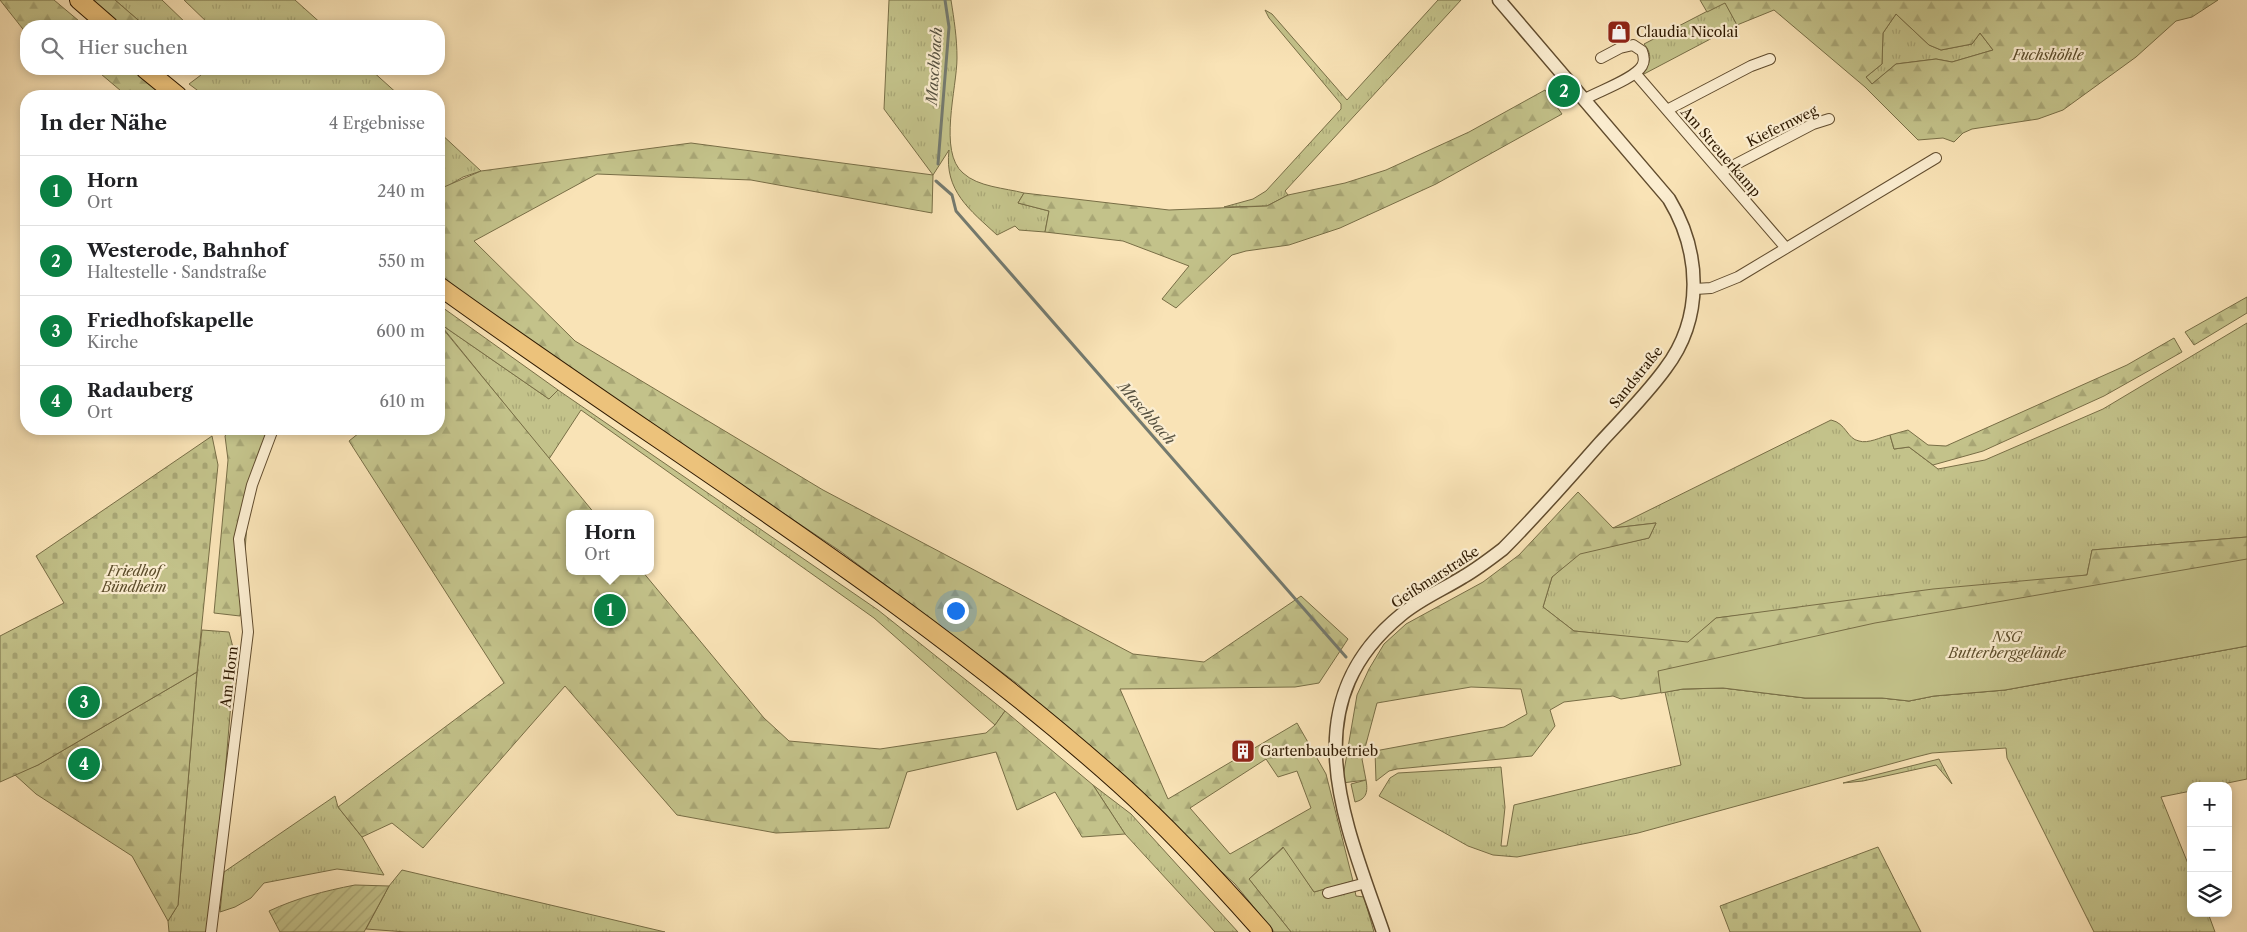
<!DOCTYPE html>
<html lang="de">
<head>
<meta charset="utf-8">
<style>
  :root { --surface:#fff; --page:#f2f2f2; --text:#202124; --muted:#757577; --line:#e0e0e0; --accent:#0b8043 }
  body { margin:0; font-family:"Libre Caslon Text",serif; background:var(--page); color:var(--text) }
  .controls { position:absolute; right:15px; bottom:15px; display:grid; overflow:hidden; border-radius:10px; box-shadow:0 2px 8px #0003 }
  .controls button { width:45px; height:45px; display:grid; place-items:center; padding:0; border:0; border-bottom:1px solid var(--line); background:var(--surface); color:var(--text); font:25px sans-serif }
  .you { position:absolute; left:955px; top:610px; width:18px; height:18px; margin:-12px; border:4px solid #fff; border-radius:50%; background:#1a73e8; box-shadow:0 0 0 8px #1a73e833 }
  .badge { display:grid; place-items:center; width:32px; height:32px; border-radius:50%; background:var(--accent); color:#fff; font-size:16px; font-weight:700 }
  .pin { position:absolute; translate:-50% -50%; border:2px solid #fff; box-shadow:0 1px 5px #0006 }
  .popup { position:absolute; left:566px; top:510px; width:88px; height:65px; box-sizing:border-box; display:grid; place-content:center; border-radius:10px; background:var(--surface); filter:drop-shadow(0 1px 4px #0005); font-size:16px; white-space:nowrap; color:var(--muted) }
  .popup b { font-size:19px; color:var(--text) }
  .popup::after { content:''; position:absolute; left:50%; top:100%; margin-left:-10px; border:10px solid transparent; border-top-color:var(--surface) }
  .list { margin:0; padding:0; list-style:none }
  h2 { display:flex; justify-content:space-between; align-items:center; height:65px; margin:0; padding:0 20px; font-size:21px }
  h2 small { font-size:16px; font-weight:400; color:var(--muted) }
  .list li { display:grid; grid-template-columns:32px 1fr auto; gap:15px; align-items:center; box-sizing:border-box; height:70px; padding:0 20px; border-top:1px solid var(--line) }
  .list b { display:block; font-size:19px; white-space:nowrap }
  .list p { margin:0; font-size:16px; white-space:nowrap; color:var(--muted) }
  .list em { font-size:16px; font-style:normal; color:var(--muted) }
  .icon { flex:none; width:28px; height:28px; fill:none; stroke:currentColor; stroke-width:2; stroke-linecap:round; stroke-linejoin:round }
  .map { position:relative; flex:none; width:2247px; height:932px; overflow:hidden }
  .search { position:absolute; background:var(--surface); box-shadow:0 2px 8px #0003; left:20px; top:20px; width:425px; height:55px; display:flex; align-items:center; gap:12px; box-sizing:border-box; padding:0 18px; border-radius:20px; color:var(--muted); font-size:19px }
  .panel { position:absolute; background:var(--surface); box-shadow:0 2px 8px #0003; left:20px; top:90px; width:425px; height:345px; border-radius:20px }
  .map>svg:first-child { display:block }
</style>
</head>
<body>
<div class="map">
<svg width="2247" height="932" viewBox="0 0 2247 932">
  <defs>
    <pattern id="grass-tufts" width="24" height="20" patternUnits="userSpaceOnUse" patternTransform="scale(1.25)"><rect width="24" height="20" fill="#c3c28a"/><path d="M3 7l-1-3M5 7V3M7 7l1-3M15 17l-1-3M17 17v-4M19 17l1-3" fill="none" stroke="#a8a675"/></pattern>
    <pattern id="forest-firs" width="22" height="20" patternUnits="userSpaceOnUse" patternTransform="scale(1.25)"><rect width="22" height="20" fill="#c3c28a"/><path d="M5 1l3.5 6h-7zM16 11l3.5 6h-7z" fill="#a8a675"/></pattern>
    <pattern id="cemetery-stones" width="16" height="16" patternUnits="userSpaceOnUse" patternTransform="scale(1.25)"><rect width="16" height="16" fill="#c3c28a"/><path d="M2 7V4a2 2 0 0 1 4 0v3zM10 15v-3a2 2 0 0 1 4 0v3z" fill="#a8a675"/></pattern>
    <pattern id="garden-furrows" width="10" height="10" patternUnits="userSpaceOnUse" patternTransform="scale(1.25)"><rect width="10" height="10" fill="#c3c28a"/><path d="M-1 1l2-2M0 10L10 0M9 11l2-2" fill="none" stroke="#a8a675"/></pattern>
  </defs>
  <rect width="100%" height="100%" fill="#f9e3b6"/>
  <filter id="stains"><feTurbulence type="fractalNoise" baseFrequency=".004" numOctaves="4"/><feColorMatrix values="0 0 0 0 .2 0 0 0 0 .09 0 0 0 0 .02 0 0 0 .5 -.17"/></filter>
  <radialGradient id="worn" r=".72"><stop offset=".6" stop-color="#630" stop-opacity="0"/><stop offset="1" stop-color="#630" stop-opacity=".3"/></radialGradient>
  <!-- grass -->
  <path fill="url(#grass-tufts)" stroke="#786e46" d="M115,0h47l27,26h-44z
    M184,0h111l29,26h-113z
    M889,0h62c3,19 6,38 6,58 0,30 -19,94 6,115 15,14 42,15 61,20l-6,10 31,8 -4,21 -26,-2 -4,-4 -18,9c-27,-25 -53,-44 -48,-85l-16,25 -49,-66z
    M1438,0h23l-176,191 3,4 -21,11 -43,1 29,-8 13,-8 75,-82v-5l-72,-86 -4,-8 7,4 75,86z
    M1725,2l12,23 -93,49 -2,-3c10,-7 10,-18 2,-27z
    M1896,14l33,31 12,5 31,-6 8,-11 13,17 -41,12 -16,-3 -40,5 -24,20 -6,-7 16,-13 1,-31z
    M194,69h176l30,27h-195l-16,-12 12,-9z
    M439,132l42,39 -18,6 -24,14z
    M439,323l110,76 9,-9 320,220 127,101 -10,14 -121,-107 -293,-208 -32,49z
    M2247,323v214l-155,13 -5,25 -371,43 -28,25 -114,-12 -31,-24 9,-30 28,-24 69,-15 7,-15 -43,5 218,-108c15,3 16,19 28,21 9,3 22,-4 31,-6l4,14 15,-2 29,22 47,-9 118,-51z
    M202,630l27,2 6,23 -17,203 -11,74h-38l-1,-11 10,-16 19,-233z
    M2247,646v133l-34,7h-22v5l-30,6 30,74v42h17l7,19h-121l-87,-174 -1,-10 -74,5 -16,4 -278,76 -121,24 -24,-2 -25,-9 -89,-50 11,-18 8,-5 103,-6 4,40 -4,39h6l7,-41 167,-40 -16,-73 18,-3 40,-1 82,10h77l27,3 25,-5 71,-6z
    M1939,759l13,25 -16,-19 -73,16 -20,2z
    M1093,785l38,29 107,118h-23l-90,-98z
    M335,796l3,11 24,30 22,38 -47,-6 -73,14 -13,15 -16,9 -15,5 4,-40z
    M1284,847l30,45 39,-11 3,15 8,1 10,35h-83l-42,-53z
    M402,870l263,62h-259l-40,-3 23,-43z"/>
  <!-- forest -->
  <path fill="url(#forest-firs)" stroke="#786e46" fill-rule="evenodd" d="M0,0h54l31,26h-59v7z
    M93,0h22l30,26h-22z
    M1700,0h518l-26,17 -16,4 -40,36 -73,53 -25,9 -66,10 -9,4 -9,9 -11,-4 -25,2 -53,-53 -91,-77 -37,15 -12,-22 -18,9zM1896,14l33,31 12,5 31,-6 8,-11 13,17 -41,12 -16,-3 -40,5 -24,20 -6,-7 16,-13 1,-31z
    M95,69h40l32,27h-40z
    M1545,90l17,24 -126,70 -96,44 -51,17 -43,6 -14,4 -56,53 -14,-9 27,-33 -66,-25 -78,-9 4,-21 -31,-8 6,-10 145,17 98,-4 21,-11 57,-12 41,-13 83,-38z
    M691,143l242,32 -1,38 -181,-33 -154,-6 -123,67 101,100 248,149 310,164 71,8 97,-66 47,43 -29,44 -24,4 -175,2 48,110 129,-76 29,51 27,107 -39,11 -31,-45 -34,32 42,53h-17l-39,-48 -216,-199 -179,-134 -283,-189 -118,-85v-85l5,-5 37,-16zM1266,759l12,18 19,-6 14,37 -81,46 -40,-46z
    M2247,297v16l-53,32 -9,-13z
    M439,305l119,85 -9,9 -110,-76z
    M439,324l156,190h-25v57h72l122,147 25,23 91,8 106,-16 9,-8 10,-14 88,74 32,49 -43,3 -27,-45 -38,18 -21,-58 -89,20 -18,56 -113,5 -99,-18 -112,-129 -142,162 -31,-25 -30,14 -24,-30 166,-124 -155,-242 15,-12h75z
    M2174,338l8,14 -78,44 -121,55 -50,14 -24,-18 -15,2 -4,-14 18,-5 20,15 18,1 181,-81z
    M230,429h45l-27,82 -8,105 -26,-3 14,-153 -3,-24z
    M1578,492l35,36 43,-5 -7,15 -69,16 -28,23 -9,30 31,24 114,11 28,-24 217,-29 154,-14 5,-25 155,-13v109l-242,44 -71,6 -25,5 -27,-3h-77l-82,-10 -40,1 -62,10 -8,-3 -49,6 -14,8 5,16 -23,30 -135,13 -8,2 -13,10 -1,-30 129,-24 23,-13 -6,-25 -50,-2 -94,16 -15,56 4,21 -24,3 15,-88 12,-26 15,-25 22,-20 77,-42 36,-27z
    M197,672l-19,233 -10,16 -36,-65 -96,-62 -22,-20 24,-9z"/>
  <!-- cemetery -->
  <path fill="url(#cemetery-stones)" stroke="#786e46" d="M212,436l6,29 -21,207 -159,93 -38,17v-146l64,-33 -28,-47z
    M1878,847l43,85h-191l-10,-26z"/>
  <!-- park -->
  <path fill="#c3c28a" stroke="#786e46" d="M2247,559v87l-242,44 -71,6 -25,5 -27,-3h-77l-82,-10 -40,1 -22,4 -3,-22 217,-48z
    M1366,780c2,11 1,19 -11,22l-4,-18z"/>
  <!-- garden -->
  <path fill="url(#garden-furrows)" stroke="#786e46" d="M355,885l34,1 -25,46h-84l-11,-21c28,-13 55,-20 86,-26z"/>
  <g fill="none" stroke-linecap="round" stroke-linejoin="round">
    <!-- stream -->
    <path stroke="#747a6f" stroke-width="3" d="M938,164l11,-137 -4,-27
      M936,181l16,14 4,16 390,446"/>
    <!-- minor casing -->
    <g stroke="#614c2e" stroke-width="12">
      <path id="minor" d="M1635,73l151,175
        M1585,99c14,-8 49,-20 57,-33 3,-5 2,-10 0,-15l-9,-6 -13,3 -19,10
        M1667,110l84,-44 19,-7
        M1721,172l92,-48 16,-5
        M1695,289l16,-1 27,-11 198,-119
        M1328,893l38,-10
        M211,932l37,-300 -9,-93 13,-54 21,-56"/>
    </g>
    <!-- tertiary casing -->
    <g stroke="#614c2e" stroke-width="15">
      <path id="tertiary" d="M1383,932c-38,-110 -92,-227 18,-317 19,-16 41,-25 62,-38 14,-8 27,-18 40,-28 34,-34 65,-70 97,-106 22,-24 46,-48 65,-74 39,-51 36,-117 4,-170l-170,-199"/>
    </g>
    <!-- trunk casing -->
    <g stroke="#2e1901" stroke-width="20">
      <path id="trunk" d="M79,0l30,26
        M145,69l33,27
        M439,286c228,165 471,310 681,498 51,46 98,97 143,148"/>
    </g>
    <!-- minor -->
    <use href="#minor" stroke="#fbedd0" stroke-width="10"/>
    <!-- tertiary -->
    <use href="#tertiary" stroke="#fbedd0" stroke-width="12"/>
    <!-- trunk -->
    <use href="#trunk" stroke="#ecc27b" stroke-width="18"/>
  </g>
  <!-- icons -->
  <defs>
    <g id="shop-square" transform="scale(1.25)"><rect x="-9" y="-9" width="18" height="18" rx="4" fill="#8f2418" stroke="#fbedd0"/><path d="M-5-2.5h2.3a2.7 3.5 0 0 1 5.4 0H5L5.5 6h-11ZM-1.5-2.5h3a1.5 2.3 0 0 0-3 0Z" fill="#fff"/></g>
    <g id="building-square" transform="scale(1.25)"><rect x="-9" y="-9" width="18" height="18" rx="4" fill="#8f2418" stroke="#fbedd0"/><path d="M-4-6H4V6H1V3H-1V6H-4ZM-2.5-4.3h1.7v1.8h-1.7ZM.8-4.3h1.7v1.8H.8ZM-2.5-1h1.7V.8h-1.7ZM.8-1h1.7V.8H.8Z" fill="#fff"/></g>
  </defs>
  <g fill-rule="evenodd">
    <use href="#shop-square" x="1619" y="32"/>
    <use href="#building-square" x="1243" y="751"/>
  </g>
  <g text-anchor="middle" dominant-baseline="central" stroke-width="4.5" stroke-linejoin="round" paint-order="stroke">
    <!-- poi labels -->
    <g font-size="14" fill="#2e1901" stroke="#fbedd0" text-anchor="start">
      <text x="1636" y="32">Claudia Nicolai</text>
      <text x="1260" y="751">Gartenbaubetrieb</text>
    </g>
    <!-- park labels -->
    <g font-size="14" font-style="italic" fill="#5b4c2a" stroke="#fbedd0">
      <text x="2048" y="55">Fuchshöhle</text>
      <text x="134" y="571">Friedhof<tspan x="134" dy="16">Bündheim</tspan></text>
      <text x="2007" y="637">NSG<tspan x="2007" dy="16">Butterberggelände</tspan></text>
    </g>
    <!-- street labels -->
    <g font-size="14" fill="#2e1901" stroke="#fbedd0">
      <text transform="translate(1782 126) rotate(-26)">Kiefernweg</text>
      <text transform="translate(1721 152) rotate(49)">Am Streuerkamp</text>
      <text transform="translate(1636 377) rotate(-51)">Sandstraße</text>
      <text transform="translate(1435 577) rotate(-33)">Geißmarstraße</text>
      <text transform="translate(229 677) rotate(-83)">Am Horn</text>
    </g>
    <!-- water labels -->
    <g font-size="15" font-style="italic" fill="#575241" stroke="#fbedd0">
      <text transform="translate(934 66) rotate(-86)">Maschbach</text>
      <text transform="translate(1147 413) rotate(49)">Maschbach</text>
    </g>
  </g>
  <rect width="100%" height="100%" filter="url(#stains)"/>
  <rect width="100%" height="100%" fill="url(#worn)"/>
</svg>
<div class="controls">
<button>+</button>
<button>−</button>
<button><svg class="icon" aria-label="layers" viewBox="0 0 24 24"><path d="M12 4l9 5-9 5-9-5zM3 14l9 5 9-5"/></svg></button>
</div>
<div class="you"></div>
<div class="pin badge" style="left:610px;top:610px">1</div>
<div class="popup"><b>Horn</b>Ort</div>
<div class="pin badge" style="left:1564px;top:91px">2</div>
<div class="pin badge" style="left:84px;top:702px">3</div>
<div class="pin badge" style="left:84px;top:764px">4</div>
<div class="search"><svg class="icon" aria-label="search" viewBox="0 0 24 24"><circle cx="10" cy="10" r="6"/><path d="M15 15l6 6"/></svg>Hier suchen</div>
<section class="panel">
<h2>In der Nähe<small>4 Ergebnisse</small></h2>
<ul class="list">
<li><span class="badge">1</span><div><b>Horn</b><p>Ort</p></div><em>240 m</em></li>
<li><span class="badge">2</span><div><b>Westerode, Bahnhof</b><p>Haltestelle · Sandstraße</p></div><em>550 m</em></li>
<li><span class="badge">3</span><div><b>Friedhofskapelle</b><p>Kirche</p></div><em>600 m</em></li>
<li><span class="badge">4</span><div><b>Radauberg</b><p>Ort</p></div><em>610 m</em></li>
</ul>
</section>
</div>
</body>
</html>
